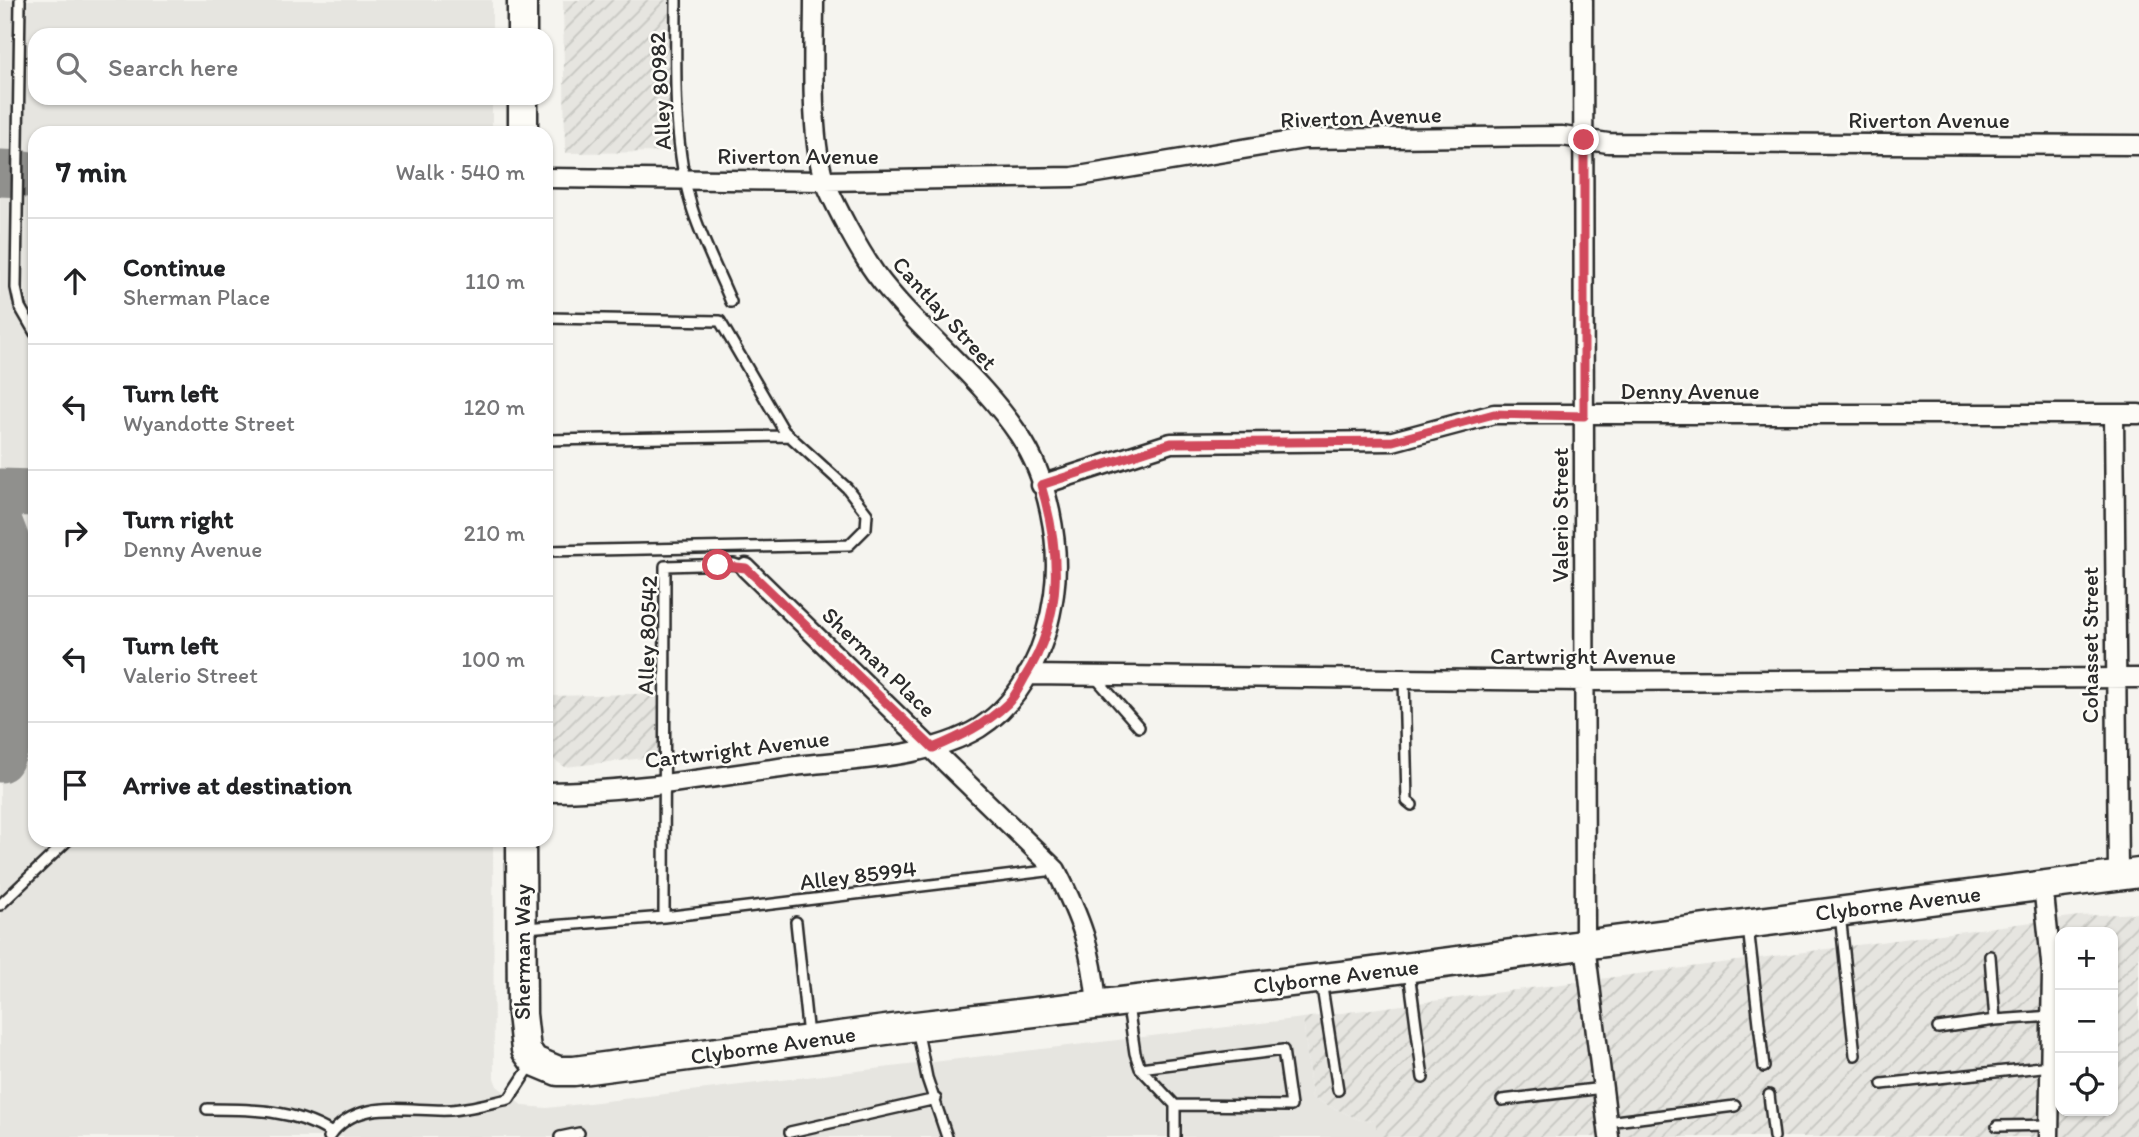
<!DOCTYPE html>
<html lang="en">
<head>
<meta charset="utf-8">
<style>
  :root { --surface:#fff; --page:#f2f2f2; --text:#202124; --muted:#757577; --line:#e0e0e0 }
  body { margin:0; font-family:Itim,sans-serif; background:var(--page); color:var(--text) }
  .controls { position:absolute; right:21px; bottom:21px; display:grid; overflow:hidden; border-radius:14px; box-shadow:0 2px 5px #0004 }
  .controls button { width:63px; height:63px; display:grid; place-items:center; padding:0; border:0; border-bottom:2px solid var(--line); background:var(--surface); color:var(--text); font:35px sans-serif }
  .stop { position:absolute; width:21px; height:21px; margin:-16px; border:5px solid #d1495b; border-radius:50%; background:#fff }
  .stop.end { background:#d1495b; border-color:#fff; box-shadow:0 2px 7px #0008 }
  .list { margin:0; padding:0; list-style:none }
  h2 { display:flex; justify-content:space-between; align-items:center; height:91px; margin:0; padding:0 28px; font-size:30px }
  h2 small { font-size:23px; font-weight:400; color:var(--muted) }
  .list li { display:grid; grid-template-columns:46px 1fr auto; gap:21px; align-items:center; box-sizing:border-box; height:126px; padding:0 28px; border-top:2px solid var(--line) }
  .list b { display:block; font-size:26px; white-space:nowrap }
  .list p { margin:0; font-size:23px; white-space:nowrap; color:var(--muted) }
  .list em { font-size:23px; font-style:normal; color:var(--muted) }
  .icon { flex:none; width:38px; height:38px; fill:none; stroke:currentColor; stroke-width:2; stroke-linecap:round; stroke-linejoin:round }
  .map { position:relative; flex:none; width:2139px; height:1137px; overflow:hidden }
  .search { position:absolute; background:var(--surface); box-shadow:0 2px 5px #0004; left:28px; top:28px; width:525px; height:77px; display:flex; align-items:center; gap:18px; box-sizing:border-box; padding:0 24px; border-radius:21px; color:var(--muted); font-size:26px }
  .panel { position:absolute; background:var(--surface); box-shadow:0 2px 5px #0004; left:28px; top:126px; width:525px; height:721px; border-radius:21px }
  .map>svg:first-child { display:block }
</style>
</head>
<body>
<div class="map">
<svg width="2139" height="1137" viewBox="0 0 2139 1137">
  <defs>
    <pattern id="industrial-furrows" width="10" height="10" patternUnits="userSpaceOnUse" patternTransform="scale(1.75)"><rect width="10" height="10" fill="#e6e5e0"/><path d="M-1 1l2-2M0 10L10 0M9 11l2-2" fill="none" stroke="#c5c5c0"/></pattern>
  </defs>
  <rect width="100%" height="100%" fill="#f5f4ef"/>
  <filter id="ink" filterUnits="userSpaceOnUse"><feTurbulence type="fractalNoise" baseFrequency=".0143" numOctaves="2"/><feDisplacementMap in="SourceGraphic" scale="14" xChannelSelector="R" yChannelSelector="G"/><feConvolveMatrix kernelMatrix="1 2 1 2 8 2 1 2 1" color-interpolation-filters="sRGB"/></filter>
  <g filter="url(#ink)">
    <!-- built -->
    <path fill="#e6e5e0" d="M0,0h492v35h-457v63h457v35h-457v707h458l1,238 3,8 26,20 24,2 756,-90 9,80 48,22 17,1 -1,16h-1376z"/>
    <!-- industrial -->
    <path fill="url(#industrial-furrows)" fill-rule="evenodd" d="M563,0h108v70l7,82 -113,1z
      M673,693l-2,62 -106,12 -12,-8 1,-63z
      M2139,913v224h-763v-16l-16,-1 -48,-22 -9,-80 776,-102zM2060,932h53v179h-53z"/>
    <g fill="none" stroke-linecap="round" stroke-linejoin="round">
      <!-- taxiway -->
      <path stroke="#90908d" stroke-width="47" d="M0,173l25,1
        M0,492l35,1
        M0,525l11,29 2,163 -3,21 -10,21"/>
      <!-- lane casing -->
      <g stroke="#2b2b2b" stroke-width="14">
        <path id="lane" d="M20,0l-4,288 4,19 15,26
          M676,0c0,68 -4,142 16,208 10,32 26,63 39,94
          M546,318l174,3 64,110 63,57 20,26 -1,14 -17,17 -303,6
          M546,440l243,-4
          M1095,677l44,50
          M1404,679l3,122 5,4
          M0,905l68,-65
          M1840,914l15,141
          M664,917l1,-351 69,-2 12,4
          M796,922l12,114
          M1748,927l16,140
          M526,928l138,-11 391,-47
          M1990,956l5,64 57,-4
          M1409,972l14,106
          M1321,981l17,109
          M1128,1006l7,47 5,15 143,-18 8,56 -116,-1v32
          M917,1028l10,50 20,59
          M1938,1028l57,-8
          M1140,1068l35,37
          M1882,1084l169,-18
          M1769,1095l5,42
          M1502,1100l101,-12
          M207,1109c44,0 86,0 125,24
          M1607,1122l128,-16
          M1997,1126l52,-1
          M790,1132l146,-33
          M329,1137c28,-41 80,-25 121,-27 20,-1 39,-7 59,-11l24,-37
          M560,1137l19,-4"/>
      </g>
      <!-- street casing -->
      <g stroke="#2b2b2b" stroke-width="23">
        <path id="street" d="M1583,0l2,945 24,192
          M546,178l279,3 248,-4 231,-38 258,-3 46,7 531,2
          M2114,414l4,461
          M1041,485l130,-42 222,-2 101,-27h645
          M746,568l310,302c25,49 36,79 41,134
          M1027,675l558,6 554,-3
          M546,792c80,0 161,-14 241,-25 60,-8 139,-7 192,-39 46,-29 68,-83 75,-134 7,-50 -6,-117 -35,-159 -40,-60 -101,-104 -144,-162 -17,-24 -37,-62 -49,-89 -17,-39 -12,-139 -12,-184
          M2043,884l9,88 -3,165"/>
      </g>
      <!-- primary casing -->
      <g stroke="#2b2b2b" stroke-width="33">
        <path id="primary" d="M522,0v35
          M523,98v35
          M521,840l1,174 4,36 8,11 24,10h16l342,-45 442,-52 781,-101"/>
      </g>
      <!-- lane -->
      <use href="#lane" stroke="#fdfcf7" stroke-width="9"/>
      <!-- street -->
      <use href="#street" stroke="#fdfcf7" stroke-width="18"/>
      <!-- primary -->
      <use href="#primary" stroke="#fdfcf7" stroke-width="28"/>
    </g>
  </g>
  <g fill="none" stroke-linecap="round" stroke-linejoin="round" filter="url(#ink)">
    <!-- route -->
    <path stroke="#d1495b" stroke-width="9" d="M718,565l28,3 187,180c28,-12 52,-23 74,-44 8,-7 13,-18 18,-27 39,-62 36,-124 16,-192l130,-42 222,-2 101,-27 90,2v-276"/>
  </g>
  <g text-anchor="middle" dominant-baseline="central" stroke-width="5" stroke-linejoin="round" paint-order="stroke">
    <!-- street labels -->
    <g font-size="23" fill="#2b2b2b" stroke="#fdfcf7">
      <text transform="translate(660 91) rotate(-93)">Alley 80982</text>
      <text transform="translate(1361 117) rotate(-2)">Riverton Avenue</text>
      <text x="1929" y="120">Riverton Avenue</text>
      <text x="798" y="156">Riverton Avenue</text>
      <text transform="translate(945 313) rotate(48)">Cantlay Street</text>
      <text x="1690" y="391">Denny Avenue</text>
      <text transform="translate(1560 515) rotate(-90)">Valerio Street</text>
      <text transform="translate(647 635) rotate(-88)">Alley 80542</text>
      <text transform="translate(2090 645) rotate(-90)">Cohasset Street</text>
      <text x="1583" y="656">Cartwright Avenue</text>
      <text transform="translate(879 662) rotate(44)">Sherman Place</text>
      <text transform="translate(737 749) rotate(-7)">Cartwright Avenue</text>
      <text transform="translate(858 875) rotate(-7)">Alley 85994</text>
      <text transform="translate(1898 903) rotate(-7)">Clyborne Avenue</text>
      <text transform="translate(522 952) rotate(-90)">Sherman Way</text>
      <text transform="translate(1336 976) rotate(-7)">Clyborne Avenue</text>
      <text transform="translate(773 1045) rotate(-8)">Clyborne Avenue</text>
    </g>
  </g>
</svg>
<div class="controls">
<button>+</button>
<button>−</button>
<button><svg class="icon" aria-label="locate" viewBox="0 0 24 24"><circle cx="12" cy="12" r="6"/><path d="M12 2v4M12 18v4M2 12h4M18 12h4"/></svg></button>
</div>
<div class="stop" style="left:718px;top:565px"></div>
<div class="stop end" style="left:1584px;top:140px"></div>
<div class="search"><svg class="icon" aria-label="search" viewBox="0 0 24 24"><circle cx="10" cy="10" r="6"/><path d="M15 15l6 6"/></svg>Search here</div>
<section class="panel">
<h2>7 min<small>Walk · 540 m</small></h2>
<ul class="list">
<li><svg class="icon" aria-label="ahead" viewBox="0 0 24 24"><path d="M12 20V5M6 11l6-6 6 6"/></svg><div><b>Continue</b><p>Sherman Place</p></div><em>110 m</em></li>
<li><svg class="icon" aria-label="left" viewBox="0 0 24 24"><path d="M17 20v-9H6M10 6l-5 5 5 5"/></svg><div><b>Turn left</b><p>Wyandotte Street</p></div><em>120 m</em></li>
<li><svg class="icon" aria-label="right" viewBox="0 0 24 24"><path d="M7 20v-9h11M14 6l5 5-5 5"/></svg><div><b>Turn right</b><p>Denny Avenue</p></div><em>210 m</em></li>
<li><svg class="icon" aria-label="left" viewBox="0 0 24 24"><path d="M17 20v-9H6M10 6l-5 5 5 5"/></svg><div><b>Turn left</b><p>Valerio Street</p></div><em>100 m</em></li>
<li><svg class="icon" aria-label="arrive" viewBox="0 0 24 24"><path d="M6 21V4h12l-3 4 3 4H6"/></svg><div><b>Arrive at destination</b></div></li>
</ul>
</section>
</div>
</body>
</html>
